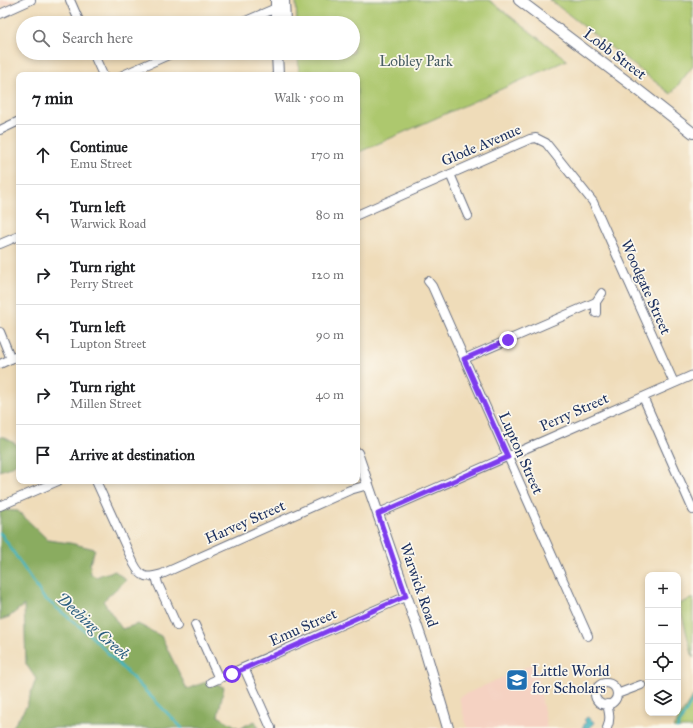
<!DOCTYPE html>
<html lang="en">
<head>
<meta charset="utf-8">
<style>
  :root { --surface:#fff; --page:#f6f6f6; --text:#202124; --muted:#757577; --line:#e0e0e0 }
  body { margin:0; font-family:"IM FELL Great Primer",serif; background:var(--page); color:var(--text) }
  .controls { position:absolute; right:12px; bottom:12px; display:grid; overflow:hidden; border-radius:8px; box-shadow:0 2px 6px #0003 }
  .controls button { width:36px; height:36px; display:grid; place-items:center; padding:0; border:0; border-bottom:1px solid var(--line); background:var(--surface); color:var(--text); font:20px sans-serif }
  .stop { position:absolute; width:12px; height:12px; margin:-9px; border:3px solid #7c3aed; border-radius:50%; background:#fff }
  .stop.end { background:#7c3aed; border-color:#fff; box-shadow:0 1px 4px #0008 }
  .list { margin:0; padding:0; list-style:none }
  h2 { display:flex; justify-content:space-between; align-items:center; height:52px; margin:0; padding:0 16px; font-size:17px }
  h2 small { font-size:13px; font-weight:400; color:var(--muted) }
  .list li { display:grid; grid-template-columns:26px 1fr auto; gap:12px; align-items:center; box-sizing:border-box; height:60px; padding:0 16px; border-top:1px solid var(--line) }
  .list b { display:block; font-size:15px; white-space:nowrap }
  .list p { margin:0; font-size:13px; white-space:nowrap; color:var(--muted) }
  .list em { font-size:13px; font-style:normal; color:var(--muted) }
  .icon { flex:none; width:22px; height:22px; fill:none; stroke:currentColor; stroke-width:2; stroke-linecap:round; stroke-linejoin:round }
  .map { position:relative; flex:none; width:693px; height:728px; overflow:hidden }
  .search { position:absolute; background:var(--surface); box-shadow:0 2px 6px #0003; left:16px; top:16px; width:344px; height:44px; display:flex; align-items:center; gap:10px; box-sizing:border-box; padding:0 14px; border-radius:22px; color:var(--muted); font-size:15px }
  .panel { position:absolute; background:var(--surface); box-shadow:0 2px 6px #0003; left:16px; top:72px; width:344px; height:412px; border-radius:8px }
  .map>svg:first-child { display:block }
</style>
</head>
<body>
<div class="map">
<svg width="693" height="728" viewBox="0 0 693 728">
  <rect width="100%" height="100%" fill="#fbf7ec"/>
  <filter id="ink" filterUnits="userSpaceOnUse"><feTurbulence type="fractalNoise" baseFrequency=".025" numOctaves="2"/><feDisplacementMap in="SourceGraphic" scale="8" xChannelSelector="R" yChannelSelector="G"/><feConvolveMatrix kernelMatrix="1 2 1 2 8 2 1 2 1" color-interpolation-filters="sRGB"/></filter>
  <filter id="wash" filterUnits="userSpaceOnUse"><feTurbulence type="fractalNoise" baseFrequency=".012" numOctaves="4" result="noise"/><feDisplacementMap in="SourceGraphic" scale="16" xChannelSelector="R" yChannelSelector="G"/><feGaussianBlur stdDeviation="0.9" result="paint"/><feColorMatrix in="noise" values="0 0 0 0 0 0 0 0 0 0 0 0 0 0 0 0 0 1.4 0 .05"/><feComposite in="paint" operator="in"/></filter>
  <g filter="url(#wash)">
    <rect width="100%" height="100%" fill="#efdcb9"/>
    <!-- built -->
    <path fill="#f5d2c2" d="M0,0h18l-18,8z
      M535,663l12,65h-80l-8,-31z"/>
    <!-- green -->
    <path fill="#adc86e" stroke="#647c66" d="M296,0h193l78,60 -210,93v-78h-58l-1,-22h55v-30h-56z
      M550,0h143v66l-22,28z
      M693,598v60l-14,-54z
      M693,696v32h-20z"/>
    <!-- forest -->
    <path fill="#8aac61" stroke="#526e60" d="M0,437h4l15,9c0,20 -2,18 -19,25z
      M0,509l1,1 17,1 30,29 22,3 25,6 -5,14 1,11 5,3 7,-3 12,-3 11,9 -23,21 19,28 16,-5 23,12 26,53 19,-7 18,5 -6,29 21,12h-227l14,-21 10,-28 -10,-15 -2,-59 -15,12 -9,3z
      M255,721l4,7h-19z"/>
    <!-- water -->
    <path fill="#43b3bb" stroke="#2f718c" d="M587,717l7,5 -4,6h-8l4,-6 -2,-2z"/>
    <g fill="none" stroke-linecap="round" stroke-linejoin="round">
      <!-- stream -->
      <path stroke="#43b3bb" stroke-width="2.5" d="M0,533l2,2 41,62 46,37 93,94
        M677,728l16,-29"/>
    </g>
  </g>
  <g filter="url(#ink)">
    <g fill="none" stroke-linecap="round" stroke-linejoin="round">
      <!-- minor casing -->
      <g stroke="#656c7e" stroke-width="10">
        <path id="minor" d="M70,0l10,23
          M0,14l31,-14
          M241,23l35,-15 5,-2
          M93,53l10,22
          M123,75l50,-22
          M0,130l19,-9
          M450,174l18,42
          M357,215l173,-76 6,-1 10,5 47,59 81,181
          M0,244l19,-8
          M428,281l4,5 156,350
          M596,313v-11l6,-9
          M0,332l11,27
          M464,359l132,-57
          M0,364l19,-9
          M643,397l50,113
          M96,481l38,83c8,15 13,14 28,10l188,-84 18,-5
          M0,506l58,-25
          M379,513l314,-138
          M156,576l2,8 19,42
          M195,625l24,54
          M244,668l27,60
          M211,682l196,-86
          M595 694a11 11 0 1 1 22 0a11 11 0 1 1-22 0Z
          M617,694l24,-9
          M607,728c4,-8 2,-16 0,-24"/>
      </g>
      <!-- major casing -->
      <g stroke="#656c7e" stroke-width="12">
        <path id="major" d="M276,0v23
          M284,0l1,23
          M519,0l114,86 60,47
          M277,53l1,22
          M357,453l68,197 23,78"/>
      </g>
      <!-- minor -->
      <use href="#minor" stroke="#fff" stroke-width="8"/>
      <!-- major -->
      <use href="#major" stroke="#fff" stroke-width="10"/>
    </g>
  </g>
  <g fill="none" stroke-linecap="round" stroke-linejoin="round" filter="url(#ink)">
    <!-- route -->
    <path stroke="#7c3aed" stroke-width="5" d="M232,674l174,-78 -28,-82 130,-57 -44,-98 44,-19"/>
  </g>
  <!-- icons -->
  <defs>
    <g id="school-square" transform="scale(1.15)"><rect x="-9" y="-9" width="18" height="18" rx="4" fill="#1f6fb2" stroke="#fbf7ec"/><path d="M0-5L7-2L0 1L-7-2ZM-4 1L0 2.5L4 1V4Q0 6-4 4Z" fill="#fff"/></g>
  </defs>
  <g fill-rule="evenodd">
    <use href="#school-square" x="517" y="680"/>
  </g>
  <g text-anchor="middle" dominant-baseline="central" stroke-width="3.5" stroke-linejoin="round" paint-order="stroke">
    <!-- street labels -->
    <g font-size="15" fill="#1b2f5e" stroke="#fbf7ec">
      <text transform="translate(615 54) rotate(37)">Lobb Street</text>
      <text transform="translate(481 145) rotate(-23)">Glode Avenue</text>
      <text transform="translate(646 287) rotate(66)">Woodgate Street</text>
      <text transform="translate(574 412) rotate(-24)">Perry Street</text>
      <text transform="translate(521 453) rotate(66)">Lupton Street</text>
      <text transform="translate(245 522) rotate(-24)">Harvey Street</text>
      <text transform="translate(419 585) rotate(71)">Warwick Road</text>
      <text transform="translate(303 627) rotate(-24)">Emu Street</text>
    </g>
    <!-- park labels -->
    <g font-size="15" fill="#475d63" stroke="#fbf7ec">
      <text x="416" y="61">Lobley Park</text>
    </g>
    <!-- poi labels -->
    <g font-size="15" fill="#1b2f5e" stroke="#fbf7ec" text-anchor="start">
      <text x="532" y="671">Little World<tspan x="532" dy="17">for Scholars</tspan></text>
    </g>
    <!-- water labels -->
    <g font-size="16" font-style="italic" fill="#295d7f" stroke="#fbf7ec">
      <text transform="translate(93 626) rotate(42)">Deebing Creek</text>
    </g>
  </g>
</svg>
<div class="controls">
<button>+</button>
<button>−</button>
<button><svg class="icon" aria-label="locate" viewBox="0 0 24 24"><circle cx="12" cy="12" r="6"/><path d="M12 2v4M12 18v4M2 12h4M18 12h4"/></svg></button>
<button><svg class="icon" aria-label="layers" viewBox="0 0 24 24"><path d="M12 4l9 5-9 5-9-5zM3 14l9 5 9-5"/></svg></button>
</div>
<div class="stop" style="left:232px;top:674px"></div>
<div class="stop end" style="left:508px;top:340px"></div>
<div class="search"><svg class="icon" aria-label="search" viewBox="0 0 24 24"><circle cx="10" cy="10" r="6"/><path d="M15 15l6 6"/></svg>Search here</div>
<section class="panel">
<h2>7 min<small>Walk · 500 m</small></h2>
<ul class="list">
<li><svg class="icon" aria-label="ahead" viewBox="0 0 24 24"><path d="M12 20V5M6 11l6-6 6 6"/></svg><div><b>Continue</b><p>Emu Street</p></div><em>170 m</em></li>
<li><svg class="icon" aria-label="left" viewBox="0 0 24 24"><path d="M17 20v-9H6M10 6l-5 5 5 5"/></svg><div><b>Turn left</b><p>Warwick Road</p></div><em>80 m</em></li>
<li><svg class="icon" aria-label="right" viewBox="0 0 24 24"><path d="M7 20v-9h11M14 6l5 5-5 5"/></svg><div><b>Turn right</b><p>Perry Street</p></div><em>120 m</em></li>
<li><svg class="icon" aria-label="left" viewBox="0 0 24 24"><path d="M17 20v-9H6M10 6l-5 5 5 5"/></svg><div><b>Turn left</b><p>Lupton Street</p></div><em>90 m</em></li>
<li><svg class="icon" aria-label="right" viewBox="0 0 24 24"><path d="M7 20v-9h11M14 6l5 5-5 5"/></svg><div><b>Turn right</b><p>Millen Street</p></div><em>40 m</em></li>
<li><svg class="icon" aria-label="arrive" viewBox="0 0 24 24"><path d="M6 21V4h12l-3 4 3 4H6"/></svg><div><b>Arrive at destination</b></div></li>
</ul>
</section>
</div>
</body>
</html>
